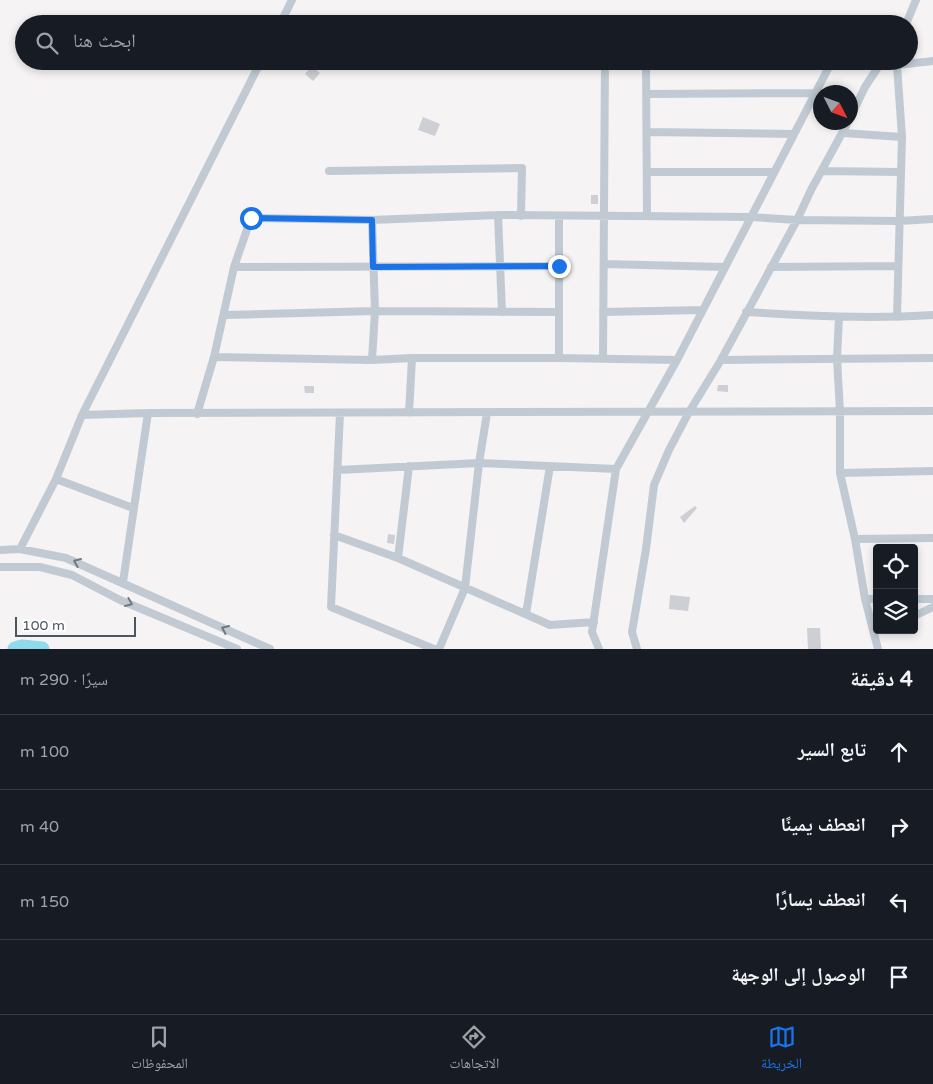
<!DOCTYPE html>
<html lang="ar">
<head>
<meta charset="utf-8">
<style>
  :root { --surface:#171b24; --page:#242831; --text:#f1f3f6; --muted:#9ea1a6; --line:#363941; --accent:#1a73e8 }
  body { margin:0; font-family:"Varela Round","Noto Naskh Arabic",sans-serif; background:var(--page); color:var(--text); direction:rtl }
  .controls { position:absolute; right:15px; bottom:15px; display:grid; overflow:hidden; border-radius:5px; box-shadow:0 2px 8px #0003 }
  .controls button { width:45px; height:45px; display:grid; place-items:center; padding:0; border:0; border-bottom:1px solid var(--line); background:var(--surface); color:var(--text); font:25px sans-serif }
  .compass { position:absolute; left:813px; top:85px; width:45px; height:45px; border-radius:50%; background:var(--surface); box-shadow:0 2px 8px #0003; rotate:132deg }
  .scale { position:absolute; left:15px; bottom:12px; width:121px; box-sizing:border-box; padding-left:5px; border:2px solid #4a5661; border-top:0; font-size:14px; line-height:18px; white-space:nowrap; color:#4a5661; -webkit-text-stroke:4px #fff; paint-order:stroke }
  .stop { position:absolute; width:15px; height:15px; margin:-11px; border:4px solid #1a73e8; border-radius:50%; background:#fff }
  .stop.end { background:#1a73e8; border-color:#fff; box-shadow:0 1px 5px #0008 }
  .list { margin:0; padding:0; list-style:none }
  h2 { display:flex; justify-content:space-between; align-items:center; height:65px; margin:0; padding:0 20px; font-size:21px }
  h2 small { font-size:16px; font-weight:400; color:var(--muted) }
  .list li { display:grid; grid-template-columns:32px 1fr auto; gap:15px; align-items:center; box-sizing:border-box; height:75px; padding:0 20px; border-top:1px solid var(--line) }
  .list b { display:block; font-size:19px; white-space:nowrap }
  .list em { font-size:16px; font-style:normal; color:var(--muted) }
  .icon { flex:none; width:28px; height:28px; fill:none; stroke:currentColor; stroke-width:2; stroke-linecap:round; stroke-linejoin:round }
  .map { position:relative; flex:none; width:933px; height:649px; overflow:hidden; direction:ltr }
  .search { position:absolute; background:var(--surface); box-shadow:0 2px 8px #0003; left:15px; right:15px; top:15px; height:55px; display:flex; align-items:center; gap:12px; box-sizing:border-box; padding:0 18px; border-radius:28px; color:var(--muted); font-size:19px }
  .sheet { height:365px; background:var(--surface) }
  nav { display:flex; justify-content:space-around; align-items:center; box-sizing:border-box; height:70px; border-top:1px solid var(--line); background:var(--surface); font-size:14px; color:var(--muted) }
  nav a { display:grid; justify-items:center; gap:2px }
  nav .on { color:var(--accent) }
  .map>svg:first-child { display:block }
</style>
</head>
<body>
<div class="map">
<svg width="933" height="649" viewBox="0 0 933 649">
  <rect width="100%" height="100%" fill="#f5f3f3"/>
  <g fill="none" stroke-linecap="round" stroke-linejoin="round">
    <!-- river -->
    <path stroke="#90daee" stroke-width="15" d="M15,649l7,-2 20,2"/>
  </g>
  <!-- building -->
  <path fill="#cdcfd5" d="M312,66l8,7 -7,8 -8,-7z
    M423,117l17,7 -5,12 -17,-6z
    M591,195h7v9h-7z
    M718,385h10v7l-11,-1z
    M304,386h10v7h-9z
    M695,506l2,2 -13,15 -4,-6z
    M388,534l7,1 -1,9 -7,-1z
    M670,595l20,2 -2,14 -19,-2z
    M807,628h13l1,21h-13z"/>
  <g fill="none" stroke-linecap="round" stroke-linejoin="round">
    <!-- street -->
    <path stroke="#c1cad2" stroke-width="8" d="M280,24l12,-24
      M906,24l10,-24
      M646,61l1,155
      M646,94l169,-1
      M850,118l15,-31 17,-26
      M647,132l147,2
      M843,133l59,4
      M329,171l193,-3 -1,48
      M822,171l79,1
      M648,172h126
      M498,215l4,97
      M559,216v142
      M372,220l3,91 -3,49
      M604,264l121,3
      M234,267l325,-1
      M771,267l127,-1
      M603,312l99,-2
      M746,312c63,4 125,7 187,3
      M224,315l151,-4 184,1
      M839,317l-2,41 3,54v61l15,66 10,60 13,50
      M897,317l5,-180 -5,-72 36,-4
      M214,357l158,3 40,-2h147l118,2
      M603,358l2,-297
      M721,360l212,-2
      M340,413l-9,194 103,42
      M409,413l3,-55
      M197,414l17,-57 20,-90 17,-49 121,2 126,-5 253,2 46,3 102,1 34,-2
      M82,415l179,-354
      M338,470l141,-7 137,6
      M840,473l93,-2
      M56,479l77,29
      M334,535l64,23 152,67 44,-3
      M855,539l78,-1
      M20,549l36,-70 26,-64 66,-2 785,-2
      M0,550l20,-1 46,9 204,91
      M398,558l11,-92
      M0,567h40l32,8 48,25 117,49
      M123,582l25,-169
      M865,599h12
      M914,599h19
      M526,614l24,-148
      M914,616l19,-9
      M439,649l26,-61 14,-125 8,-50
      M599,649l-7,-17 24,-163 61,-109 155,-299
      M637,649l-5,-17 14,-83 8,-64 15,-35 20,-38 32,-52 76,-140 14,-30 37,-68"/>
  </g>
  <!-- one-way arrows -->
  <defs><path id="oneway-chevron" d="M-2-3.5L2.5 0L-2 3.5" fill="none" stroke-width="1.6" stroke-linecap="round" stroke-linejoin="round" transform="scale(1.25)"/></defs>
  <g stroke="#6e7983">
    <use href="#oneway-chevron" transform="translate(77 562) rotate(-157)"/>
    <use href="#oneway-chevron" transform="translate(129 603) rotate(23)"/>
    <use href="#oneway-chevron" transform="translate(225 629) rotate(-156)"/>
  </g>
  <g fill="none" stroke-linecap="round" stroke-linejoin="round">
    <!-- route -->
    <path stroke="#1a73e8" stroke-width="6" d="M251,218l121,2 1,47 186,-1"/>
  </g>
</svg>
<div class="controls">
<button><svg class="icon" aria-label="locate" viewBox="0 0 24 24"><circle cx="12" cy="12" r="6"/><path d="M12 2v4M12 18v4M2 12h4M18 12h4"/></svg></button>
<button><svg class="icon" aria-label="layers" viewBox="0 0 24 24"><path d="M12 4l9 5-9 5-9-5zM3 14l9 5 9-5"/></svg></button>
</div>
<svg class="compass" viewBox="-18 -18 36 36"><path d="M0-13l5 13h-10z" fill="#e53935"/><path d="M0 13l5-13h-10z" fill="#9ea1a6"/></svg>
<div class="scale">100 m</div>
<div class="stop" style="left:251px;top:218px"></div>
<div class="stop end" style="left:559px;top:266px"></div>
<div class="search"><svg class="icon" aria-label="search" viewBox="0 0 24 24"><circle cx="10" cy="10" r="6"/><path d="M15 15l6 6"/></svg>ابحث هنا</div>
</div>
<section class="sheet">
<h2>4 دقيقة<small>سيرًا · 290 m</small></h2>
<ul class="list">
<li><svg class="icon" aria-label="ahead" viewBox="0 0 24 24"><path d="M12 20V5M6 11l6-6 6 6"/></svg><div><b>تابع السير</b></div><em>100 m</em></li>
<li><svg class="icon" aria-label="right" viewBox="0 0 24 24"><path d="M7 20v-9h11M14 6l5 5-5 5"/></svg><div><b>انعطف يمينًا</b></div><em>40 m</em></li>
<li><svg class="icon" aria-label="left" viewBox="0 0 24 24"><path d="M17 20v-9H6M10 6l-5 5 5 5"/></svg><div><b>انعطف يسارًا</b></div><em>150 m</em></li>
<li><svg class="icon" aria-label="arrive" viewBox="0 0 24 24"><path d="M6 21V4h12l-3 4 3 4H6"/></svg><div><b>الوصول إلى الوجهة</b></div></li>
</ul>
</section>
<nav>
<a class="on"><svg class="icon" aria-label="map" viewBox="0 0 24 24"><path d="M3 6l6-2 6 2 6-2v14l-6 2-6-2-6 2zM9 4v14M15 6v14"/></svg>الخريطة</a>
<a><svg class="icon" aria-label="directions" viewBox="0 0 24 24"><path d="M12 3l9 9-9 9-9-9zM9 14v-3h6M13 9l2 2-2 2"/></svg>الاتجاهات</a>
<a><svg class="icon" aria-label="saved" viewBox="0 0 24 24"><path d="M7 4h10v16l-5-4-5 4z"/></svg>المحفوظات</a>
</nav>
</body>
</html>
